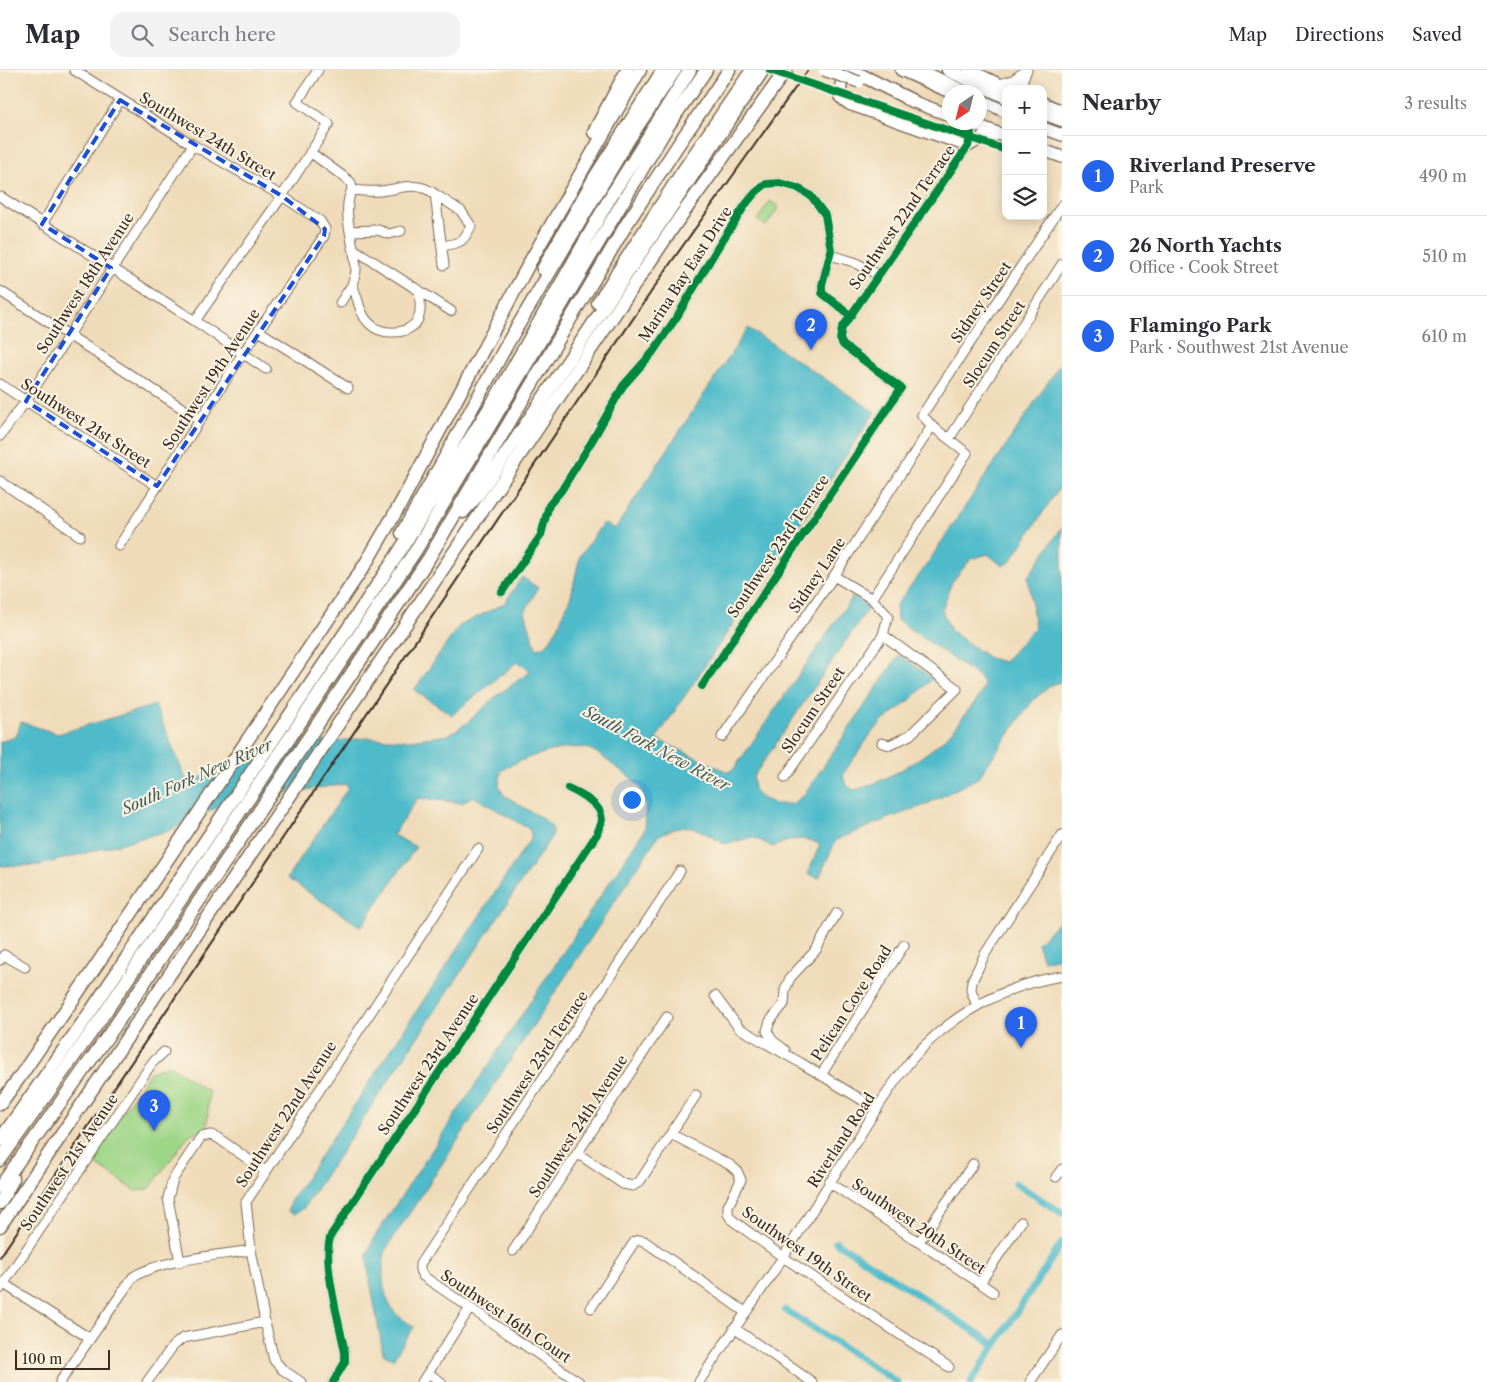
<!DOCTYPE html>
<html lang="en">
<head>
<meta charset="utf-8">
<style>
  :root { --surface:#fff; --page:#f2f2f3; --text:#2b2b33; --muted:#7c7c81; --line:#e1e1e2; --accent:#2563eb }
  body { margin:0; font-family:"Libre Caslon Text",serif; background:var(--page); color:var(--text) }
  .controls { position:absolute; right:15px; top:15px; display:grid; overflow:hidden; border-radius:10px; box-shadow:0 2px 12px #0003 }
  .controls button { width:45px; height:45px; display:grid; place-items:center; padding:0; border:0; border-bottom:1px solid var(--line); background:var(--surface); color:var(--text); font:25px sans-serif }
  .compass { position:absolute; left:942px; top:15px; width:45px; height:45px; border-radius:50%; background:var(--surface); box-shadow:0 2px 12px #0003; rotate:215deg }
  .scale { position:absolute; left:15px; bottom:12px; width:95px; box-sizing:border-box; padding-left:5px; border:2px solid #3b2a1e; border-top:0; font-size:14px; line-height:18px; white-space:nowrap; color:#3b2a1e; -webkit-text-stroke:4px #fcf5e5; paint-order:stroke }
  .you { position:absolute; left:631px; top:729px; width:18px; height:18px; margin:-12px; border:4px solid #fff; border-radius:50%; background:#1a73e8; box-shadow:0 0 0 8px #1a73e833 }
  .badge { display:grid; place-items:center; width:32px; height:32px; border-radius:50%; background:var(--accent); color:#fff; font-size:16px; font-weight:700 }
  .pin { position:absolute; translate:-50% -41px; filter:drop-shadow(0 1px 2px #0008) }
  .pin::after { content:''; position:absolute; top:26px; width:18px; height:15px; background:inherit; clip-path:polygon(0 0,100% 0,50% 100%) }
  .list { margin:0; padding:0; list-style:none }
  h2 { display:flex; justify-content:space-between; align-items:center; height:65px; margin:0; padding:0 20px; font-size:21px }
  h2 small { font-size:16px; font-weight:400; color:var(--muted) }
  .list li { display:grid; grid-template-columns:32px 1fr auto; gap:15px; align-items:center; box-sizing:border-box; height:80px; padding:0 20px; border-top:1px solid var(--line) }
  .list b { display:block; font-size:19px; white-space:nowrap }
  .list p { margin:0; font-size:16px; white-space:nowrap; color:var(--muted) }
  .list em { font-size:16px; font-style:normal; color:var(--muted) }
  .icon { flex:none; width:28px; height:28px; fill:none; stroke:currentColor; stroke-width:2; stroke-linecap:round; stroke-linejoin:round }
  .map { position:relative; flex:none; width:1062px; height:1312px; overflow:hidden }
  header { display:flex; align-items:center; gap:30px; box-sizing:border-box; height:70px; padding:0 25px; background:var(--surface); border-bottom:1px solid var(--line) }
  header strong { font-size:24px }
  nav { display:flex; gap:28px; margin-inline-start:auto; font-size:18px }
  .search { width:350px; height:45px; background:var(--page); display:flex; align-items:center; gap:12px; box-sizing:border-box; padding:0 18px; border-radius:15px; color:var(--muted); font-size:19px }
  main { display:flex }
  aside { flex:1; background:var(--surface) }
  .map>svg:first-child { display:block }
</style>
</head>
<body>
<header>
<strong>Map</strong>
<div class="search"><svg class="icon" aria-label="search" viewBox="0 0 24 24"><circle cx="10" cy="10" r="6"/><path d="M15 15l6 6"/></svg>Search here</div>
<nav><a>Map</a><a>Directions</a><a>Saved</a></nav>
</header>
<main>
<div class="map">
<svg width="1062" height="1312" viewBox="0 0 1062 1312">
  <rect width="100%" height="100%" fill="#fcf5e5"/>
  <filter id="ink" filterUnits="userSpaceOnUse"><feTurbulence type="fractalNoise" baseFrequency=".02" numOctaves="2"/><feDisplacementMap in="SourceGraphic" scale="10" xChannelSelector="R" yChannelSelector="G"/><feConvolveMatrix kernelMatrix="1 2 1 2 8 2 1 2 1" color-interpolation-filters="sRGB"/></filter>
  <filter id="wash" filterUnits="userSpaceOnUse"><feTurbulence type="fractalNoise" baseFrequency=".0096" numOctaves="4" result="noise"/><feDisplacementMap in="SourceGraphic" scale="20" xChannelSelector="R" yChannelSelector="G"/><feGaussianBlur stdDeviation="1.12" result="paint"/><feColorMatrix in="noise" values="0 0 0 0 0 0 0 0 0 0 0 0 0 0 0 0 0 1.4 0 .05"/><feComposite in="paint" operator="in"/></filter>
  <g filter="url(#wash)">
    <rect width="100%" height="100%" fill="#efdbb9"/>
    <!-- green -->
    <path fill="#9dd587" stroke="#6c8052" d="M770,131l9,6 -13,19 -9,-6z
      M169,995l40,27 -2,36 -18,7 -40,54 -13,2 -46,-31 60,-88z"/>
    <!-- water -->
    <path fill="#4fbbca" stroke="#457274" d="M748,258l127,84 -219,327 72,33 6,-3 119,-173 16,11 -116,170 1,12 6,8 15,7h17l12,-9 95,-140 34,23 -24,23 -26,20 -12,13 -28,40c1,9 4,12 11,16 31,-7 77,-36 98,-59 6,-5 9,-12 14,-18 8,-10 16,-17 18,-29l-6,-8 -81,-56 -1,-15 27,-35 139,-209v123l-52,78 -8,4 -14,-12 -17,5 -19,23 -10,28 9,21 38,27 15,4 31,-35 -7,-50 34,-50v155l-9,2 -20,16 -55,78 -55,28 -34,12 -53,22 -17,38 -11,-4 12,-30c-19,-8 -29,-5 -47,3l-20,-10 -29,7c-27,-16 -36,-24 -66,-8l-272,413c-5,19 -5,44 7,61 4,7 15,12 21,17l-21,32 -10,-6 -14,-78 -2,-20 8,-19 270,-407c0,-12 2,-24 -2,-35 -5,-13 -16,-19 -26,-26 -8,-6 -17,-14 -25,-18 -20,-9 -75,9 -91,21l-2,15 5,9 42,26 6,6v9l-249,373 -9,5 -6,-3 2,-9 241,-364v-5l-2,-4 -56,-33 -11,7 -44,-5 -25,37 23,12 -55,80 -74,-49 61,-90 -2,-4 -116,17 -62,30 -128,34 -40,1v-124l16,-5 5,-15 37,12 97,-29 32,77 123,-39 58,-5 42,2 38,-5 19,-12 28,-26 36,-26 -14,-9 -65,53 -38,-25 45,-64 46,-23 17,-26 16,11 -13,24 11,37 11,-4 10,-16 14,-33 9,-40 23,-33 12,6z
      M1062,849v39l-19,2 -6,-17z"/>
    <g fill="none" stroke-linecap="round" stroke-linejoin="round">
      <!-- canal -->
      <path stroke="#4fbbca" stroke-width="7" d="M1015,1113l47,30
        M836,1172l158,102
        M785,1240l112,72
        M971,1312l91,-139"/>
    </g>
  </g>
  <g filter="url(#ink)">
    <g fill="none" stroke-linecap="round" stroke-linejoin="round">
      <!-- minor casing -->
      <g stroke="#7a6854" stroke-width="11">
        <path id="minor" d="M74,0l119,75 89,51 38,25 5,8 -1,7 -81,117 -124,193
          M999,14l14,-4 13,-10
          M1022,19l1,-10 4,-9
          M310,82l38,28 3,3 1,7c9,1 19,2 28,1 21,-2 36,-11 55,3l9,71
          M352,120c-12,22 4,56 4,80 0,5 -3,10 -4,15 7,13 6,27 17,38 11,12 38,13 48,-2 5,-9 3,-21 2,-31
          M435,124l26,17 10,15c-8,17 -11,17 -29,20
          M1,127l194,124 71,48
          M42,154l78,-124
          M350,161l28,-1 11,4 12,-3
          M352,178l99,63
          M830,185l24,7 25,13
          M0,221l199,128
          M340,233l12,-18
          M195,251l87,-125 47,-72 -32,-22 21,-32
          M259,261l89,57
          M0,314l157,102
          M0,366l26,-35 167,-256
          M949,369l113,-175
          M0,411l80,55
          M834,506l38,23 16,17 -5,19 74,54 -47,46 -20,10 -8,-2
          M502,522l39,-57 8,-30 12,-14 31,-50 31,-55 30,-34 25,-37 40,-68 28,-43 9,-11 11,-9 14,-1 18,5 13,8 14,19 6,35 -9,35v8l29,23
          M872,529l95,-146 -35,-27 -10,-11 140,-210
          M702,616l199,-298 -58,-43 -3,-6 2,-11 126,-182 3,-13 -4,-11
          M722,667l112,-161 98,-150
          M785,707l98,-142
          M0,890l4,-5 21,12
          M715,926l24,32 62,35 76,46
          M977,936l-6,-16 1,-9 13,-27 77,-119
          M785,980l-13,-10 -5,-9 3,-10 14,-17 1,-14 5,-12 26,-28 21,-37
          M821,1005l83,-130
          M671,1064l59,31 7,6 4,9 -13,26v8l4,6 51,37 166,110
          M577,1083l46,31 10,2 7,-5 56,-86
          M1056,1107l6,-8
          M829,1112l164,110
          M919,1172l54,-78
          M513,1181l154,-234
          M180,1192l-12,-64 5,-19 28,-42 10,-2 7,3 47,33
          M980,1213l41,-61
          M4,1214l85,54
          M0,1219l152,-226 12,-11
          M591,1238l44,-67 4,-1 5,1 101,71
          M734,1258l78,54
          M428,1303l13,9
          M60,1312l73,-105c29,-18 83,-21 118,-27
          M147,1312l26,-36 10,-8 82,-16
          M301,1312l-18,-12 -9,-10 -9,-38 -14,-72 -5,-48 232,-353
          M333,1312l12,-20v-9c-5,-28 -24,-94 -14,-118l266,-401c1,-4 5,-10 5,-15 -1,-16 -21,-24 -34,-31
          M422,1312l48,-74
          M579,1312l-156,-106 -3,-6v-6l260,-393
          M699,1312c31,-48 65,-94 95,-142 21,-34 43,-69 65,-103 16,-26 33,-54 53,-78 38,-44 93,-74 150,-83
          M1030,1312l32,-47"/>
      </g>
      <!-- major casing -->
      <g stroke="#7a6854" stroke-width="14">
        <path id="major" d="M846,0l-5,15 -1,12 9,7 119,42 15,-9 17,-3
          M901,0l49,22
          M920,0l46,22
          M969,0l40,19
          M906,29l43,16
          M979,29l27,13
          M1043,33l19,8
          M969,52l31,12
          M1043,58l19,7
          M1043,80l19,7"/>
      </g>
      <!-- highway casing -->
      <g stroke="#7a6854" stroke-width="15">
        <path id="highway" d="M846,0l17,6 50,25
          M948,0l58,27
          M1043,43l19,7
          M594,62l33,-62
          M543,199l52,-92 68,-107
          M598,233l81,-126 73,-107
          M463,442l14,-16 45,-66 241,-360
          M402,463l41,-72 67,-122 119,-200 46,-69
          M0,1034l19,-26 77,-112 270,-403 35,-60 130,-243 109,-190
          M0,1070l91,-129 303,-451 103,-164 114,-200 79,-126
          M0,1090l100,-140 316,-470 250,-421 40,-59
          M0,1117l115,-161 314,-468 197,-333 52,-80 51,-75
          M0,1133l13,-24
          M0,1156l678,-1006 108,-150"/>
      </g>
      <!-- minor -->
      <use href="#minor" stroke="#fff" stroke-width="9"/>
      <!-- major -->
      <use href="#major" stroke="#fff" stroke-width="11"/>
      <!-- highway -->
      <use href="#highway" stroke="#fff" stroke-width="12"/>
      <!-- rail -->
      <path stroke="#3b2a1e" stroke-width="2" d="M0,1187l672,-996 136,-191"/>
      <!-- major-bridge casing -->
      <g stroke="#7a6854" stroke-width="14" stroke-linecap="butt">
        <path id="major-bridge" d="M824,0l35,12"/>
      </g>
      <!-- major-bridge -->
      <use href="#major-bridge" stroke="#fff" stroke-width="11"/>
      <!-- cycleway casing -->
      <g stroke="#fcf5e5" stroke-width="11">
        <path id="cycleway" d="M770,0l236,80
          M502,522l39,-57 8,-30 12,-14 31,-50 31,-55 30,-34 25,-37 40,-68 28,-43 9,-11 11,-9 14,-1 18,5 13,8 14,19 6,35 -9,35v8l29,23
          M702,616l199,-298 -58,-43 -3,-6 2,-11 126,-182 3,-13 -4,-11
          M333,1312l12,-20v-9c-5,-28 -24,-94 -14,-118l266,-401c1,-4 5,-10 5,-15 -1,-16 -21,-24 -34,-31"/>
      </g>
      <!-- cycleway -->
      <use href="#cycleway" stroke="#00873e" stroke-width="8"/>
    </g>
  </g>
  <!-- marked area -->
  <path fill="none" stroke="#1d4ed8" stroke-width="4" stroke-dasharray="10 6" stroke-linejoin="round" d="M120,30l162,96 43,33 -1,7 -167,250 -131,-85 85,-133 -69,-44z"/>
  <g text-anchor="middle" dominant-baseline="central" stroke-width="4" stroke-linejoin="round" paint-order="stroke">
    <!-- street labels -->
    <g font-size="15" fill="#3b2a1e" stroke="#fcf5e5">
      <text transform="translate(208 66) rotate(31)">Southwest 24th Street</text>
      <text transform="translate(902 147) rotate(-55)">Southwest 22nd Terrace</text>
      <text transform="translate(685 204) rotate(-57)">Marina Bay East Drive</text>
      <text transform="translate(85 213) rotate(-57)">Southwest 18th Avenue</text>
      <text transform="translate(981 232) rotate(-56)">Sidney Street</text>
      <text transform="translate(994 274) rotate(-57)">Slocum Street</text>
      <text transform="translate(211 309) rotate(-57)">Southwest 19th Avenue</text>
      <text transform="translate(86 353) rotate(33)">Southwest 21st Street</text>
      <text transform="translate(778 476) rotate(-56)">Southwest 23rd Terrace</text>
      <text transform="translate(817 505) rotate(-56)">Sidney Lane</text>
      <text transform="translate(813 640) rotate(-56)">Slocum Street</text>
      <text transform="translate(851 933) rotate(-57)">Pelican Cove Road</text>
      <text transform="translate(537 992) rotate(-56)">Southwest 23rd Terrace</text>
      <text transform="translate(428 994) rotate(-56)">Southwest 23rd Avenue</text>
      <text transform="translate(286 1044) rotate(-57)">Southwest 22nd Avenue</text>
      <text transform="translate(578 1056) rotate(-57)">Southwest 24th Avenue</text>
      <text transform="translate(841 1070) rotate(-57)">Riverland Road</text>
      <text transform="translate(69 1092) rotate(-56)">Southwest 21st Avenue</text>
      <text transform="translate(919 1156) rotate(34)">Southwest 20th Street</text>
      <text transform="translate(807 1184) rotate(35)">Southwest 19th Street</text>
      <text transform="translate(506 1246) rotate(34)">Southwest 16th Court</text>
    </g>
    <!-- water labels -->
    <g font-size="16" font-style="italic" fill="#425d5a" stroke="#fcf5e5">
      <text transform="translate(657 678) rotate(28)">South Fork New River</text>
      <text transform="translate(197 706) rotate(-24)">South Fork New River</text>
    </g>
  </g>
</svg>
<div class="controls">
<button>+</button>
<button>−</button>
<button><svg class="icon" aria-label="layers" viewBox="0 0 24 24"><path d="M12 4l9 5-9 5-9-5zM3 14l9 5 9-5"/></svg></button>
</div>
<svg class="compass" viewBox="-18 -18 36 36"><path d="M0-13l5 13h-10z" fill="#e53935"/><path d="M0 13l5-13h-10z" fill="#7c7c81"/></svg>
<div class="scale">100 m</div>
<div class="you"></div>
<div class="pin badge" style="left:1021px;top:978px">1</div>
<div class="pin badge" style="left:811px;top:280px">2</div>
<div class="pin badge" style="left:154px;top:1061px">3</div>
</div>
<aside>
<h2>Nearby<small>3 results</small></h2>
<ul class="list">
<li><span class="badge">1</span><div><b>Riverland Preserve</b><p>Park</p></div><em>490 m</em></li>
<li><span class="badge">2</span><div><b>26 North Yachts</b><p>Office · Cook Street</p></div><em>510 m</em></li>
<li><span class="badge">3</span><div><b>Flamingo Park</b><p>Park · Southwest 21st Avenue</p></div><em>610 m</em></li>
</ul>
</aside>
</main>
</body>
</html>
